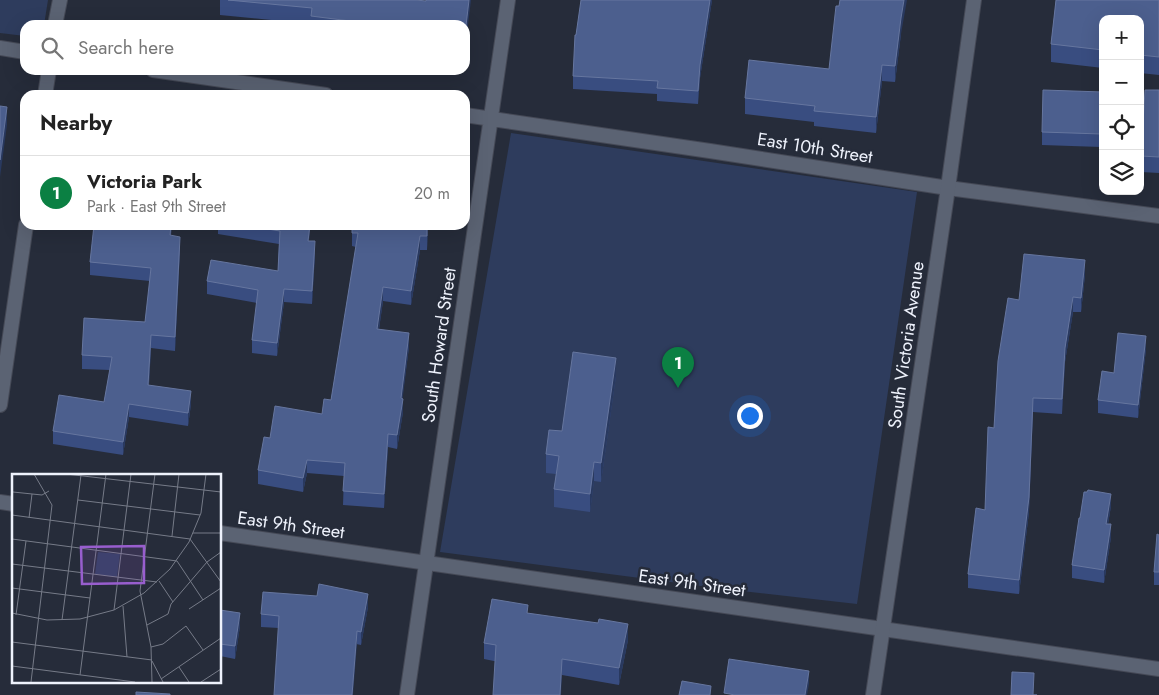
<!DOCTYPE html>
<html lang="en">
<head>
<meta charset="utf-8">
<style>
  :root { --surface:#fff; --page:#f6f6f6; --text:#222; --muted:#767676; --line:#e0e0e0; --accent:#0b8043 }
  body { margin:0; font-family:Jost,sans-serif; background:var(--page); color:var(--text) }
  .controls { position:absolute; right:15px; top:15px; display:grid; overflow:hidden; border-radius:10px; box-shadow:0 5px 20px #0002 }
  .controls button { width:45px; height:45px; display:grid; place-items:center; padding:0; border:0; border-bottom:1px solid var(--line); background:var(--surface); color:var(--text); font:25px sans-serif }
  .you { position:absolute; left:749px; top:415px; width:18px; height:18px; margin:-12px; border:4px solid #fff; border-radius:50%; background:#1a73e8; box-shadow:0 0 0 8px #1a73e833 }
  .badge { display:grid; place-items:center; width:32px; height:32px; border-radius:50%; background:var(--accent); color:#fff; font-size:16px; font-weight:700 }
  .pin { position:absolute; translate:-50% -41px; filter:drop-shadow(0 1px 2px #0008) }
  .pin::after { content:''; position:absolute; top:26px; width:18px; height:15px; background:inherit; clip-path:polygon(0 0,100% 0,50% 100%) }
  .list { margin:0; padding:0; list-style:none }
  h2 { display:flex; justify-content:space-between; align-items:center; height:65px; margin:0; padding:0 20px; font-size:21px }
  h2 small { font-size:16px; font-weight:400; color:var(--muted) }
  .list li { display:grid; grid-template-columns:32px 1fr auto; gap:15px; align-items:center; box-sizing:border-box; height:75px; padding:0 20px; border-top:1px solid var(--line) }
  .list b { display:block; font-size:19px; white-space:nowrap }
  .list p { margin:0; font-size:16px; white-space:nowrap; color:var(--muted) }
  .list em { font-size:16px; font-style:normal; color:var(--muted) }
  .icon { flex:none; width:28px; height:28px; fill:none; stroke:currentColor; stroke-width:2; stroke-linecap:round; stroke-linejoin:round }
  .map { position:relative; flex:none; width:1159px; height:695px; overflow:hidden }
  .search { position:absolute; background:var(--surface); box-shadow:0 5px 20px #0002; left:20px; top:20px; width:450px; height:55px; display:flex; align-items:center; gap:12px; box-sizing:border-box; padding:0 18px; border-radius:15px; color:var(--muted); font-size:19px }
  .panel { position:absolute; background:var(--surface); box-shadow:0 5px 20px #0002; left:20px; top:90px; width:450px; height:140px; border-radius:15px }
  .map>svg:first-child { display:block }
</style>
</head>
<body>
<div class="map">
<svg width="1159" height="695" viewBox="0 0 1159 695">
  <rect width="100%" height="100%" fill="#262c3a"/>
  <!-- green -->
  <path fill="#2e3c5d" d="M0,0h48l-4,25h-19v11l-25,-3z
    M511,133l406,59 -60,412 -133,-15 -284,-37z"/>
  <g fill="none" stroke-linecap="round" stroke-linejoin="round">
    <!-- minor casing -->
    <g stroke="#454956" stroke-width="16">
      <path id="minor" d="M55,25l5,-25
        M0,48l25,4
        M153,70l173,25
        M45,95l4,-25
        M465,115l245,36 238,37 211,28
        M0,405l26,-180
        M0,502l14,2
        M220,533l939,136
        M407,695l101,-695"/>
    </g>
    <!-- tertiary casing -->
    <g stroke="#454956" stroke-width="16">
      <path id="tertiary" d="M873,695l75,-507 26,-188"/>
    </g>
    <!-- minor -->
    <use href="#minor" stroke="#5b6373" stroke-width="14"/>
    <!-- tertiary -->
    <use href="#tertiary" stroke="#5b6373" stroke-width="14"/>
  </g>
  <!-- wall -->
  <path fill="#394d80" d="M220,0h196l49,25h-154v-1l-91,-9z
    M581,0h131l-12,78 -2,26 -41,-3v-7l-84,-5v-13l3,-41z
    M1056,0h103v75l-19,-2v-54h-37v49l-52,-6v-18z
    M839,6l62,28 -6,48 -13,-1 -6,52 -62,-7v-4l-69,-8v-16l84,-29z
    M1159,90v83l-18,-1v-16z
    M1103,105l-2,42 -59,-2v-13z
    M94,225h78l-1,10 9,15 -5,101 -24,-3 -2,37 42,19 -3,22 -59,-9 -6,38 -70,-11v-13l51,-29 6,-32 -28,-1v-14l63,-33 5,-41 -60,-6v-13z
    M218,225h92l-1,16 6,13 -3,50 -28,-2 -7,54 -25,-3v-13l5,-37 -50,-9v-13l71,-10 1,-27 -61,-10z
    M352,225h76l-1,25h-7l-9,55 -28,-4 -4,28 30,18 -7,52 1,13 -6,37 -9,-2 -4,61 -41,-3 1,-29 -37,-3 -4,19 -45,-8v-14l12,-32 52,-24 9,-14 25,-153 -4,-1z
    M1085,275l-4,37h-8l-8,50 -3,52 -29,-2 -4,100 -10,82 -51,-6v-14l17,-64 9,-82 25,-128z
    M1146,349l-8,69 -40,-5v-13l16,-27z
    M616,376l-15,106 -7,-1 -4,31 -36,-5v-18l2,-15 -10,-1v-19l16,-23z
    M1111,506l-3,18 3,13 -7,46 -32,-5v-13l8,-47z
    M1159,535v50h-5v-13z
    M368,607l-7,38 -82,-17 -18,-1v-13z
    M220,610l20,16 -5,33 -15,-3z
    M528,613l100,27 -9,45 -57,-10 -78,-16v-16z"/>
  <!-- shaded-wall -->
  <path fill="#29395f" d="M469,0h2l-6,50v-16z
    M710,0h2l-12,78 -2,26 2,-39z
    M904,0h3l-6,34 -6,48v-16l6,-48z
    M882,65v16l-6,52v-16z
    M7,107v18l-7,52v-17z
    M310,225l-2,29v-13z
    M427,225h1l-1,25z
    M420,236v14l-9,55v-14z
    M180,237v13l-5,101v-14z
    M315,241v13l-3,50v-13z
    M1085,260v15l-4,37v-14z
    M383,287v14l-6,42v-14z
    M284,289v13l-7,54v-13z
    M1073,297v15l-8,50 -3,52 3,-66z
    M409,333v14l-8,65v-14z
    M151,335v13l-3,50v-13z
    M1146,336v13l-8,69v-13z
    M616,358v18l-15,106v-19z
    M191,391v13l-3,22v-13z
    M1033,398l-4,114 -10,82v-14z
    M403,399v13l-6,37v-14z
    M129,404v13l-6,38v-13z
    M388,434v13l-4,61v-14z
    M307,460v13l-4,19v-14z
    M594,462v19l-4,31v-18z
    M1111,494v12l-5,30v-12z
    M1111,524v13l-7,46v-13z
    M368,594v13l-7,38v-13z
    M240,613v13l-5,33v-13z
    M628,624v16l-9,45v-17z
    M357,631v13l-4,51h-1z
    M562,659v16l-1,20h-1z
    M809,671v13l-2,11h-2z"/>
  <!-- building -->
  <path fill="#4c5f8e" stroke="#66769f" d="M228,0h188l10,1v-1h43l-4,34v-9h-99l-9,-1 1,-2 -47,-6 1,-8z
    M581,0h129l-10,65 -2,26 -41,-3 1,-7 -85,-5 2,-41h1z
    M840,0h64l-3,18 -6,48 -13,-1 -6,52 -62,-6 1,-5 -70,-8 4,-38 80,9 7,-63h3z
    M1056,0h103v57l-19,-2v-36h-37v31l-52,-6z
    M1043,90l60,2 -2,42 -59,-2z
    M1145,90h14v67l-18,-1z
    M0,106l7,1 -7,53z
    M94,225h77l-1,10 10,2 -5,100 -24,-2 -3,50 43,6 -3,22 -59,-9 -6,38 -70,-11 6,-36 45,7 8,-45 -30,-2 2,-37 61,4 6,-54 -61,-6z
    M242,225h68l-2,16h7l-3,50 -28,-2 -7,54 -25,-3 6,-50 -51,-9 4,-21 67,11 2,-40z
    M352,225h75v11h-7l-9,55 -28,-4 -6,42 32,4 -8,65 2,1 -6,36 -9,-1 -4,60 -41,-3 2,-28 -38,-3 -4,18 -45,-8 6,-33 6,1 5,-32 47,8 2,-15 7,1 27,-167h-6z
    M1024,254l61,6 -4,38 -8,-1 -8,51 -3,51 -29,-1 -4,99 -10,83 -51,-6 8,-66 9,2 3,-83 6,1 4,-67 10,-63 11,2z
    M1118,333l28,3 -8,69 -40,-5 4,-29 12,2z
    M573,352l43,6 -15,105 -7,-1 -4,32 -36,-5 5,-33 -13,-2 3,-24 13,1z
    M1088,490l23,4 -5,30h5l-7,46 -32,-5 7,-47h1l4,-26h3z
    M1157,534l2,1v37h-5z
    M319,584l49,10 -7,38 -4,-1 -5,64h-78l5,-79 -18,-2 2,-22 54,4z
    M492,599l36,6 -1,8 71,10 1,-4 29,5 -9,44 -57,-9 -2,36h-67l3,-50 -12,-2z
    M220,610l20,3 -5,33 -15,-2z
    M729,659l80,12 -4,24h-70l-11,-2z
    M1012,672l22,1 -1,22h4h-26z
    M682,681l29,5 -1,9h-31z
    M136,692l34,2v1h-34z"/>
  <g text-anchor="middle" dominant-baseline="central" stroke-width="5" stroke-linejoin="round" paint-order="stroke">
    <!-- street labels -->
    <g font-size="18" fill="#eef2fc" stroke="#262c3a">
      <text transform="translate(815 148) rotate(9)">East 10th Street</text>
      <text transform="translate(439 345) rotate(-82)">South Howard Street</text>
      <text transform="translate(906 345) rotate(-82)">South Victoria Avenue</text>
      <text transform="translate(291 525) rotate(8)">East 9th Street</text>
      <text transform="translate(692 583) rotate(8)">East 9th Street</text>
    </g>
  </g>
  <!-- overview -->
  <g transform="translate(12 474)">
    <rect width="209" height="209" fill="#262c3a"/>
    <path d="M86,78l22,2 -3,23 -22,-3z" fill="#2e3c5d"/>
    <path fill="none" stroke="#767b88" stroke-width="1" d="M54,0l155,18M1,18l29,3 7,-4M66,26l122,15M0,41l178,24M17,44l3,-24M181,59h28M160,62l7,-62M0,65l165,22 26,39M178,65l31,43M0,90l145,18M147,107l14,21M0,114l78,10M111,132l4,51M177,135l32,-21M102,136l17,-136M0,139l35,7 33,-1 34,-9 30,-17 26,-24 19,-27 12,-29 5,-39M4,141l10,-74M50,146l19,-145M135,151l21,-11 3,-10 36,-42 14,-10M0,168l140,18M139,173l12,-3 23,-18 17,24M140,187l11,21M0,192l123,16M167,193l10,15M68,201l26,-201M149,205l60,-41M19,208l21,-177 -18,-31M140,208l-1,-35 -11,-56 15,-117M189,208l20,-13"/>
    <path fill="#985ece" fill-opacity="0.15" stroke="#985ece" stroke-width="2.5" d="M132,72v37l-62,1 -1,-37z"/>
    <rect width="209" height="209" fill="none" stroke="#eef2fc" stroke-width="2.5"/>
  </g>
</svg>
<div class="controls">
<button>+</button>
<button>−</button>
<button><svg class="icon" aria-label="locate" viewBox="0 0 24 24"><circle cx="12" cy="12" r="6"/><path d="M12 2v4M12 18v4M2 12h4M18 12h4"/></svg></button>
<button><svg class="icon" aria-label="layers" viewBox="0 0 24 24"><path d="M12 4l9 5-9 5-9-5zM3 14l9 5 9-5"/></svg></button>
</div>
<div class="you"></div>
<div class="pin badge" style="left:678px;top:388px">1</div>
<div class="search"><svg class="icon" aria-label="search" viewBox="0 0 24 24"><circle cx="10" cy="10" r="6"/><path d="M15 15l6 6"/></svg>Search here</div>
<section class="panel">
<h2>Nearby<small></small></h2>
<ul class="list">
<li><span class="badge">1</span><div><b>Victoria Park</b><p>Park · East 9th Street</p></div><em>20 m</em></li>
</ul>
</section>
</div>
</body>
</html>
